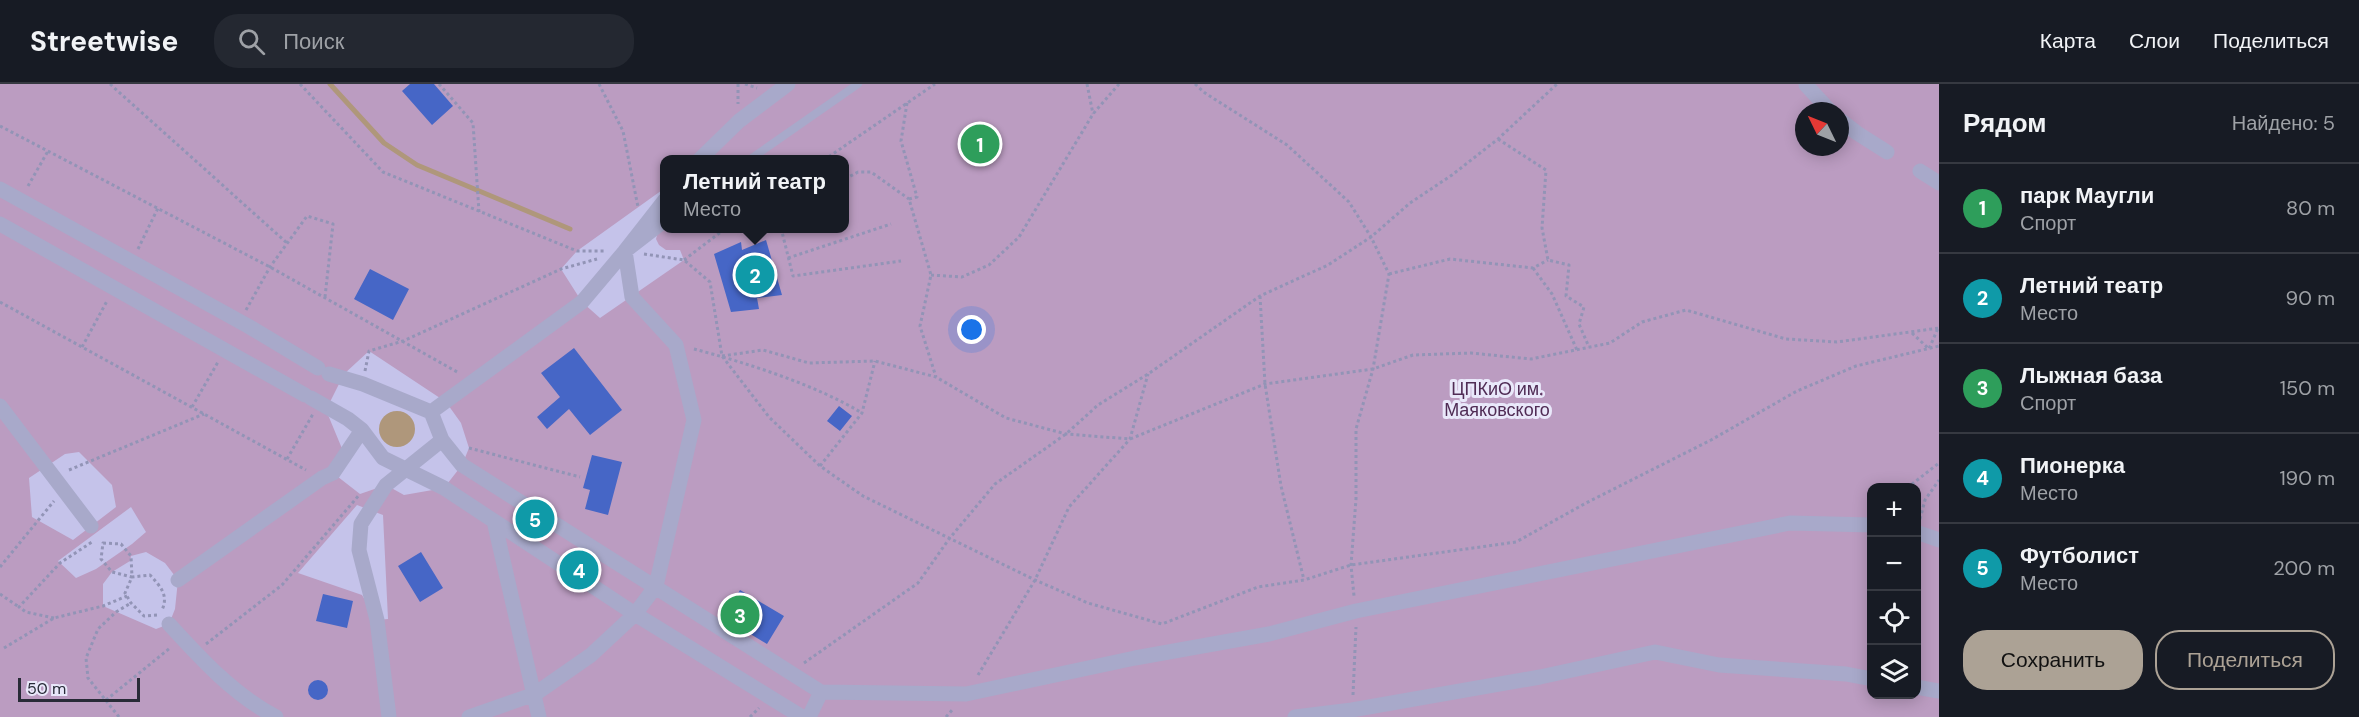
<!DOCTYPE html>
<html lang="ru">
<head>
<meta charset="utf-8">
<style>
  :root { --surface:#171b24; --page:#242831; --text:#f1f3f6; --muted:#9ea1a6; --line:#363941; --accent:#aca295 }
  body { margin:0; font-family:"DM Sans",sans-serif; background:var(--page); color:var(--text) }
  .controls { position:absolute; right:18px; bottom:18px; display:grid; overflow:hidden; border-radius:12px; box-shadow:0 3px 15px #0003 }
  .controls button { width:54px; height:54px; display:grid; place-items:center; padding:0; border:0; border-bottom:2px solid var(--line); background:var(--surface); color:var(--text); font:30px sans-serif }
  .compass { position:absolute; left:1795px; top:18px; width:54px; height:54px; border-radius:50%; background:var(--surface); box-shadow:0 3px 15px #0003; rotate:313deg }
  .scale { position:absolute; left:18px; bottom:15px; width:122px; box-sizing:border-box; padding-left:6px; border:3px solid #282b37; border-top:0; font-size:16px; line-height:21px; white-space:nowrap; color:#282b37; -webkit-text-stroke:4px #e9e8fa; paint-order:stroke }
  .you { position:absolute; left:972px; top:246px; width:21px; height:21px; margin:-15px; border:4px solid #fff; border-radius:50%; background:#1a73e8; box-shadow:0 0 0 9px #1a73e833 }
  .badge { display:grid; place-items:center; width:39px; height:39px; border-radius:50%; background:var(--accent); color:#fff; font-size:20px; font-weight:700 }
  .pin { position:absolute; translate:-50% -50%; border:3px solid #fff; box-shadow:0 2px 6px #0006 }
  .popup { position:absolute; left:660px; top:71px; width:189px; height:78px; box-sizing:border-box; display:grid; place-content:center; border-radius:12px; background:var(--surface); filter:drop-shadow(0 2px 4px #0005); font-size:20px; white-space:nowrap; color:var(--muted) }
  .popup b { font-size:22px; color:var(--text) }
  .popup::after { content:''; position:absolute; left:50%; top:100%; margin-left:-12px; border:12px solid transparent; border-top-color:var(--surface) }
  .list { margin:0; padding:0; list-style:none }
  h2 { display:flex; justify-content:space-between; align-items:center; height:78px; margin:0; padding:0 24px; font-size:26px }
  h2 small { font-size:20px; font-weight:400; color:var(--muted) }
  .list li { display:grid; grid-template-columns:39px 1fr auto; gap:18px; align-items:center; box-sizing:border-box; height:90px; padding:0 24px; border-top:2px solid var(--line) }
  .list b { display:block; font-size:22px; white-space:nowrap }
  .list p { margin:0; font-size:20px; white-space:nowrap; color:var(--muted) }
  .list em { font-size:20px; font-style:normal; color:var(--muted) }
  .actions { display:flex; gap:12px; padding:18px 24px }
  .actions a { flex:1; padding:14px 0; border:2px solid var(--accent); border-radius:24px; text-align:center; font-size:21px; color:var(--accent) }
  .actions .main { background:var(--accent); color:#111 }
  .icon { flex:none; width:33px; height:33px; fill:none; stroke:currentColor; stroke-width:2; stroke-linecap:round; stroke-linejoin:round }
  .map { position:relative; flex:none; width:1939px; height:633px; overflow:hidden }
  header { display:flex; align-items:center; gap:36px; box-sizing:border-box; height:84px; padding:0 30px; background:var(--surface); border-bottom:2px solid var(--line) }
  header strong { font-size:28px }
  nav { display:flex; gap:33px; margin-inline-start:auto; font-size:21px }
  .search { width:420px; height:54px; background:var(--page); display:flex; align-items:center; gap:15px; box-sizing:border-box; padding:0 21px; border-radius:24px; color:var(--muted); font-size:22px }
  main { display:flex }
  aside { flex:1; background:var(--surface) }
  .map>svg:first-child { display:block }
</style>
</head>
<body>
<header>
<strong>Streetwise</strong>
<div class="search"><svg class="icon" aria-label="search" viewBox="0 0 24 24"><circle cx="10" cy="10" r="6"/><path d="M15 15l6 6"/></svg>Поиск</div>
<nav><a>Карта</a><a>Слои</a><a>Поделиться</a></nav>
</header>
<main>
<div class="map">
<svg width="1939" height="633" viewBox="0 0 1939 633">
  <rect width="100%" height="100%" fill="#dddcf2"/>
  <!-- green -->
  <path fill="#bb9cc1" fill-rule="evenodd" d="M0,0h1939v633h-1939zM1804,27h36v36h-36zM665,76h180v68h-180zM1872,404h44v206h-44z"/>
  <!-- plaza -->
  <path fill="#c5c3ea" d="M665,104v39l-7,5 -2,7 3,6 7,5h14l4,10 -84,58 -18,-16 -21,-33 16,-18z
    M369,267l77,51 15,21 8,25 -7,17 -18,23 -40,7 -18,-10 -26,9 -27,-21 10,-22 -17,-41 18,-36z
    M79,368l33,33 4,22 -43,33 -41,-23 -3,-39 36,-24z
    M357,421l26,10 5,104 -11,1 -15,-25 -64,-22z
    M131,423l15,25 -14,12 -36,25 -20,9 -18,-17z
    M146,468l19,11 13,17 -3,29 -6,15 -13,5 -53,-23v-22l9,-12 18,-11 1,-5z"/>
  <!-- water -->
  <path fill="#af977b" d="M379 345a18 18 0 1 1 36 0a18 18 0 1 1-36 0Z"/>
  <g fill="none" stroke-linecap="round" stroke-linejoin="round">
    <!-- stream -->
    <path stroke="#af977b" stroke-width="5" d="M330,0l54,59 33,22 153,64"/>
  </g>
  <!-- building -->
  <path fill="#4666c6" d="M410,0h24l19,22 -21,19 -30,-34z
    M766,156l16,55 -25,3 2,11 -28,3 -17,-58 27,-12 1,8z
    M370,185l39,20 -16,31 -39,-21z
    M574,264l48,62 -32,25 -21,-26 -22,20 -10,-12 23,-20 -19,-24z
    M839,322l13,10 -12,15 -13,-10z
    M592,371l30,7 -14,53 -23,-6 5,-19 -7,-2z
    M421,468l22,36 -23,14 -22,-36z
    M740,506l44,26 -17,28 -43,-26z
    M323,510l30,7 -6,27 -31,-7z
    M308 606a10 10 0 1 1 20 0a10 10 0 1 1-20 0Z"/>
  <g fill="none" stroke-linecap="round" stroke-linejoin="round">
    <!-- path -->
    <path stroke="#9294b6" stroke-width="3" stroke-dasharray="3 3" stroke-linecap="butt" d="M110,0l177,159
      M300,0l83,88 194,79h28
      M439,0l34,39 6,89
      M599,0l24,47 15,76
      M738,0v20
      M745,0l12,4
      M1087,0l6,30
      M1195,0l10,9 82,52 62,57 22,35 18,37 -16,95 -17,60v70l-5,66 3,31
      M907,19l-6,38 16,56 -8,2 22,76 -11,51 16,51
      M0,42l270,141 189,106
      M1498,55l48,31 -4,58 6,32 21,5 -3,31 18,11 -5,17 10,23
      M824,76l111,-76
      M845,95l13,-7h13l38,27
      M28,102l20,-35
      M781,144l12,48 108,-15
      M138,165l20,-41
      M644,170l40,6 26,22 12,74 47,61 51,49 43,30 172,84 53,23 74,21 96,-37 46,-7 47,-15 165,-23 70,-39 125,-63 86,-49 59,-25 83,-20
      M788,174l103,-34
      M684,176l42,-32
      M1533,184l19,26 25,56
      M1389,190l61,-15 83,9 15,-8
      M931,191l31,2 27,-12 30,-28 74,-123 26,-30
      M1260,212l5,88 16,102 23,94
      M0,218l306,168
      M246,226l24,-43 37,-51 26,8 -8,73
      M1912,249l17,16 9,-21
      M82,263l25,-46
      M694,265c53,14 122,36 168,64
      M722,272l41,-6 46,13 66,-2 61,16 70,41 60,16 64,5 135,-55 108,-15 40,-14 58,-2 60,6 79,-16 32,-21 44,-12 100,29 51,3 102,-14
      M365,287l4,-20 34,-10 158,-72 36,-10
      M192,323l26,-45
      M469,364l111,29
      M287,375l26,-45
      M820,382l42,-53 13,-52
      M69,386l135,-56
      M1907,404l32,-25
      M1920,435l5,-19 14,-20
      M103,459l18,1 10,12 1,21 -20,-5 -11,-13z
      M0,483l54,-66
      M0,510l19,13
      M157,531l-13,1 -13,-13 -6,-10 7,-16 18,-2c10,11 19,20 12,35
      M54,534l-28,-6 -7,-5 41,-44 32,-21
      M206,560l76,-59 78,-91
      M4,564l50,-30 49,-12 24,-10
      M804,579l114,-80 31,-44 46,-55 71,-50 32,-29 50,-31 112,-78 68,-31 43,-28 39,-34 42,-28 46,-36 59,-55
      M978,591l57,-95 34,-73 61,-68 18,-65
      M1353,611l3,-68
      M106,616l64,-52
      M119,633l-31,-39 -2,-20 12,-29 18,-17 15,-9
      M750,633l9,-9
      M946,633l7,-8"/>
    <!-- lane -->
    <path stroke="#a8a9ca" stroke-width="8" d="M749,76l109,-76"/>
    <!-- street -->
    <path stroke="#a8a9ca" stroke-width="15" d="M1806,1l24,26
      M1840,36l17,13 30,19
      M699,76l40,-39 49,-37
      M1920,87l19,12
      M0,105l248,137 70,42
      M0,140l305,171
      M329,290l34,10 68,28 11,28 20,25 359,227
      M311,314l37,21 14,11 21,28 61,30 50,33 45,196
      M0,322l91,120
      M431,328l151,-110 43,-51 40,-31
      M494,437l141,93 167,103
      M1916,448l23,8
      M178,496l144,-102 11,-5 29,-43
      M169,540c32,35 65,71 107,93
      M1916,603l23,4
      M389,633l-12,-97 -18,-70 2,-26 25,-39 56,-45
      M469,633l66,-23 56,-39 44,-41 21,-28 38,-166 -18,-75 -44,-48 -7,-46 40,-51
      M809,633l12,-25 145,2 169,-36 134,-24 87,-23 434,-88 82,2
      M1295,633l57,-7 188,-33 115,-25 64,13 127,9 26,5"/>
  </g>
  <g text-anchor="middle" dominant-baseline="central" stroke-width="6" stroke-linejoin="round" paint-order="stroke">
    <!-- park labels -->
    <g font-size="18" fill="#502c55" stroke="#e9e8fa">
      <text x="1497" y="305">ЦПКиО им.<tspan x="1497" dy="21">Маяковского</tspan></text>
    </g>
  </g>
</svg>
<div class="controls">
<button>+</button>
<button>−</button>
<button><svg class="icon" aria-label="locate" viewBox="0 0 24 24"><circle cx="12" cy="12" r="6"/><path d="M12 2v4M12 18v4M2 12h4M18 12h4"/></svg></button>
<button><svg class="icon" aria-label="layers" viewBox="0 0 24 24"><path d="M12 4l9 5-9 5-9-5zM3 14l9 5 9-5"/></svg></button>
</div>
<svg class="compass" viewBox="-18 -18 36 36"><path d="M0-13l5 13h-10z" fill="#e53935"/><path d="M0 13l5-13h-10z" fill="#9ea1a6"/></svg>
<div class="scale">50 m</div>
<div class="you"></div>
<div class="pin badge" style="left:980px;top:60px;background:#2e9e5b">1</div>
<div class="pin badge" style="left:755px;top:191px;background:#0f9aa8">2</div>
<div class="popup"><b>Летний театр</b>Место</div>
<div class="pin badge" style="left:740px;top:531px;background:#2e9e5b">3</div>
<div class="pin badge" style="left:579px;top:486px;background:#0f9aa8">4</div>
<div class="pin badge" style="left:535px;top:435px;background:#0f9aa8">5</div>
</div>
<aside>
<h2>Рядом<small>Найдено: 5</small></h2>
<ul class="list">
<li><span class="badge" style="background:#2e9e5b">1</span><div><b>парк Маугли</b><p>Спорт</p></div><em>80 m</em></li>
<li><span class="badge" style="background:#0f9aa8">2</span><div><b>Летний театр</b><p>Место</p></div><em>90 m</em></li>
<li><span class="badge" style="background:#2e9e5b">3</span><div><b>Лыжная база</b><p>Спорт</p></div><em>150 m</em></li>
<li><span class="badge" style="background:#0f9aa8">4</span><div><b>Пионерка</b><p>Место</p></div><em>190 m</em></li>
<li><span class="badge" style="background:#0f9aa8">5</span><div><b>Футболист</b><p>Место</p></div><em>200 m</em></li>
</ul>
<div class="actions"><a class="main">Сохранить</a><a>Поделиться</a></div>
</aside>
</main>
</body>
</html>
